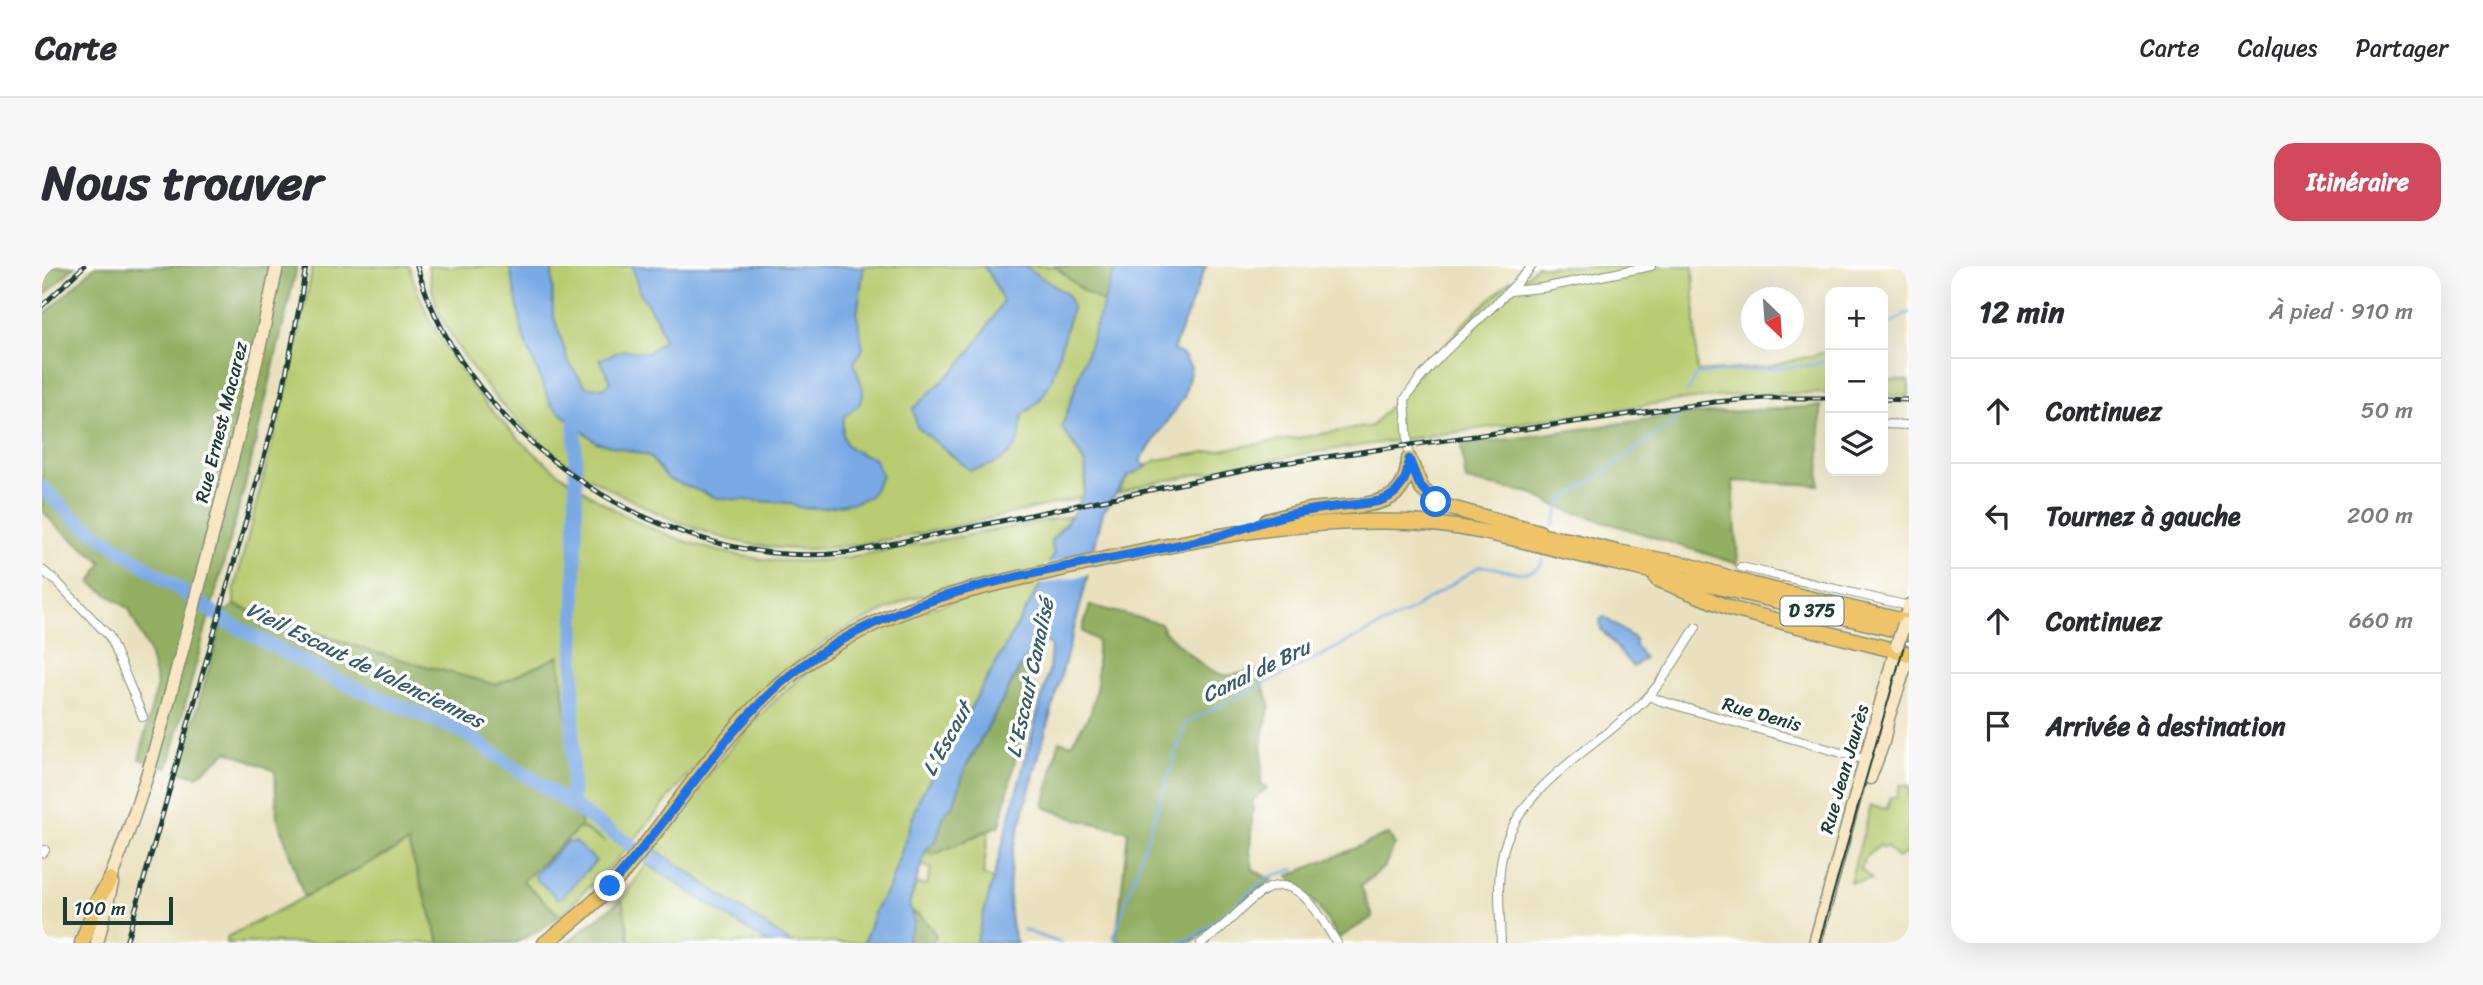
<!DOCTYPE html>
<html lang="fr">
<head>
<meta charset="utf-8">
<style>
  :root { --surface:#fff; --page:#f7f7f7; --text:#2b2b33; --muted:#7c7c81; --line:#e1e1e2; --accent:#d1495b }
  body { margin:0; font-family:Sriracha,sans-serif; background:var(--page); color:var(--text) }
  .controls { position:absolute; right:21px; top:21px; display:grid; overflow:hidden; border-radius:14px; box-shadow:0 7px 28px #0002 }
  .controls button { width:63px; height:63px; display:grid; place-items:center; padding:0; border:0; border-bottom:2px solid var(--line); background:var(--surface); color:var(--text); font:35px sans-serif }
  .compass { position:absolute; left:1699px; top:21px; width:63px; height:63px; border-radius:50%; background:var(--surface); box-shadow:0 7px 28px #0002; rotate:155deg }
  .scale { position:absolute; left:21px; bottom:18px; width:110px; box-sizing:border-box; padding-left:7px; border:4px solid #1f3d34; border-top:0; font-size:19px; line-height:24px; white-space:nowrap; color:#1f3d34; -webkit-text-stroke:5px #fff; paint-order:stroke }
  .stop { position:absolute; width:21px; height:21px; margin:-16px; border:5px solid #1a73e8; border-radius:50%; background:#fff }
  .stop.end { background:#1a73e8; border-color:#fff; box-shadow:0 2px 7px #0008 }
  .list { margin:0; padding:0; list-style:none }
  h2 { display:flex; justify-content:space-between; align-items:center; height:91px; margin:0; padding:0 28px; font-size:30px }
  h2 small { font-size:23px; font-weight:400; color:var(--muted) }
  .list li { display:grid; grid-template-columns:46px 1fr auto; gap:21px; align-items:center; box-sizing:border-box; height:105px; padding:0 28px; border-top:2px solid var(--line) }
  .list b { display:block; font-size:26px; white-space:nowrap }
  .list em { font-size:23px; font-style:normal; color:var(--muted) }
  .icon { flex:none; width:38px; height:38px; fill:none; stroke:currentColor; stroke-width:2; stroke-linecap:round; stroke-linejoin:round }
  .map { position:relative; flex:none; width:1867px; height:677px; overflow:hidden; border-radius:21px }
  header { display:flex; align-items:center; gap:42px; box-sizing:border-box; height:98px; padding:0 35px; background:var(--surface); border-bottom:2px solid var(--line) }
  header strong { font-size:33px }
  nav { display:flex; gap:38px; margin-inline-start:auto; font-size:24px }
  .intro { display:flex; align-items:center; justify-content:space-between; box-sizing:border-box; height:168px; padding:0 42px }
  h1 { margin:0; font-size:49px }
  .button { padding:18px 32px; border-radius:21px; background:var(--accent); color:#fff; font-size:24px; font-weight:700 }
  main { display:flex; gap:42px; padding:0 42px }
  aside { flex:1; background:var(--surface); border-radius:21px; box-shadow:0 7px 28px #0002 }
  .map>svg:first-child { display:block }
</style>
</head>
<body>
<header>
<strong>Carte</strong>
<nav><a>Carte</a><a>Calques</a><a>Partager</a></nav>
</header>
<div class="intro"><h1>Nous trouver</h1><a class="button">Itinéraire</a></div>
<main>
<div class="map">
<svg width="1867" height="677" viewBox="0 0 1867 677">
  <rect width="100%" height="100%" fill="#fff"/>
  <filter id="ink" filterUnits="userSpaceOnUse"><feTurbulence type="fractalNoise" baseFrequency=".0143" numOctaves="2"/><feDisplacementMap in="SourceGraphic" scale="14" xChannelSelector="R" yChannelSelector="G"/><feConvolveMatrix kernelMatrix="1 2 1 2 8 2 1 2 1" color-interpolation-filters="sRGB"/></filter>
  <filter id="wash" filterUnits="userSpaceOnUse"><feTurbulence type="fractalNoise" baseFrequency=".00686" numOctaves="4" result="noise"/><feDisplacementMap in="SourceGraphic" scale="28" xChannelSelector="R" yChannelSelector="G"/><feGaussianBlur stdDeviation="1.57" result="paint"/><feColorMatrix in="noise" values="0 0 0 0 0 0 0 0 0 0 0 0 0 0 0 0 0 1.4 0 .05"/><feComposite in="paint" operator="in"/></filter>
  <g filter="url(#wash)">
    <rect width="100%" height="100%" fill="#e9e1be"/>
    <!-- green -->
    <path fill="#b8cb6f" stroke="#6c8452" stroke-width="2" d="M271,0h96c52,173 257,322 440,291l222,-41 -21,26 4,10 -7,18 -136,28 -74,36 -56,38 -38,37 -119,143 -64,64 -38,-35 57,-53 27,14 -25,-16 -11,-100 -73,-41 -124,-33 -139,-47v-15l60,-231z
      M386,0h627l27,24 22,13 -42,124 24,39 -3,31c-55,13 -110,26 -166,37 -38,7 -77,15 -116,15 -51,0 -97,-15 -143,-36 -25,-12 -51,-25 -75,-39 -58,-36 -115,-101 -144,-161 -6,-14 -8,-32 -11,-47z
      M1494,0h157l4,106 70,-5 63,-16v42l-77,1 -72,6 -372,53 -162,31 -29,9 10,-17 29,-16 215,-34 96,-107 43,-39h12z
      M1841,114l26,1v15l-26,-1z
      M1000,315l-123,218 -30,89 -13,20 -12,35h-73l-139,-96c63,-80 124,-169 217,-215 54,-26 114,-38 173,-51z
      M1858,519l9,1v66l-12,6 -11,-12 -3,2 -3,-3 -18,16 2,3 -4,4 12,12 -22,2 21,-76 16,3 3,-12 6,1z
      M947,563l-6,46 10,4 -17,64h-44l4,-8 -16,-20 -9,-3 -2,-7 7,-21 11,1 4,-16 -10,-4 5,-15 7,5z
      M366,577l32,100h-214l1,-6z
      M605,598l121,79h-138l-8,-44z"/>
    <!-- forest -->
    <path fill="#92af62" stroke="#58764b" stroke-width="2" d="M0,0h33l-33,32z
      M53,0h202l-48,204 -81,297 -29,-8 18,-74 -8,-33 -20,-43 -38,-26 11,-21 -47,-37 -13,-15v-193z
      M1013,0h61l-12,37 -22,-13z
      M1779,140l-2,79 -86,-4 5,83 -180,-57 -27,-14 -65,-12 -5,-35 217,-31z
      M192,339l139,47 123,33 63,-29 22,170 -58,55 37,35 -22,15 -23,12h-75l-32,-100 -104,54 -27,-81 -2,-45 -47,-20 -31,25 -18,-5 46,-159z
      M1048,339l72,19 1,6c16,14 47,49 69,45 7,-1 15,-4 22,-6l7,10 9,26 -7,31 -2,47 6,5 -14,12 -3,51 3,19 19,10 -79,61 -7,2h-66l-6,-8 3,-2 11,-102 -49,-11 -35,-13 15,-66 12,3 20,-32 6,-28v-43l-15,-10z
      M983,394h4l2,31 -31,134 -67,30 -7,-5 10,-10 8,-25 9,-10 13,-38z
      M1347,568l6,11 -11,22 -23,19 12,31 -34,21 -21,-31 -30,-31z
      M580,633l8,44h-64z
      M869,646l9,3 16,20 -4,8h-27l9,-20z"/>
    <!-- water -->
    <path fill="#7aaae4" stroke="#4c748c" stroke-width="2" d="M468,0h42l1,48 15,47 18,26 17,1 8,-6 -11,-23 24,-9 24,3 16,-13 -8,-22 -16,-25 -8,-27h232l-7,49 6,34 -9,14c8,26 20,36 -10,53 -5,29 3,34 30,42l8,18 -12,20 -14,6 -33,6h-21l-14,-5 -71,-5 -49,-19 -19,-23 -53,-14 -45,-37 -27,-66z
      M941,0h41l44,29 4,13 -21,74 -12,19 -17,15c-1,7 -1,15 -3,22 -6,20 -30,30 -49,32l-53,-43 -4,-18c15,-16 33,-29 47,-45 17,-19 30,-41 43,-63l-13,-26z
      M1074,0h90l-33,84 11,6 7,12 -7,29 -44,64 7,6 -19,9 -25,36 -22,91 -68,247c-4,22 -7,74 4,93h-41l73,-272 2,-25 -6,-6 -5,1 -11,19h-5l-58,107 -13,38 -9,10 -8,25 -10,10 -17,54 5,19 -9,20h-41l12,-35 13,-20 30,-89 123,-217 12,-30 -4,-10c17,-17 43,-51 35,-77 -4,-13 -16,-26 -23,-38z
      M1562,351l31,22v6l9,13 -11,9 -32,-38 -1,-9z
      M525,576h8l21,19 -33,35 -5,3 -23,-21v-4z
      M610,581l139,96h-23l-121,-79 -4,-5z"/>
    <!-- pier -->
    <path fill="#e9e1be" d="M1055,287l-5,21 -56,11 9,-20z"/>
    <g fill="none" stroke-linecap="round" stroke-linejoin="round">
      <!-- stream -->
      <path stroke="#7aaae4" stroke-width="2.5" d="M1841,61l26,-14
        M1646,126l7,-16 4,-2 115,-9 16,-7
        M1511,260l9,-25 112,-78 5,-10
        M981,664l38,13
        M1075,677l-3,-6 72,-214 224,-112 70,-45c19,0 43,14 60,1l3,-8
        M1134,677l17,-5 76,-61 26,-8"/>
      <!-- river -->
      <path stroke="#7aaae4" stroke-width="14" d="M0,221l31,30 156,106 110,58 122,50 189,127
        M530,540l4,-289 -1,-95"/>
    </g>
  </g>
  <g filter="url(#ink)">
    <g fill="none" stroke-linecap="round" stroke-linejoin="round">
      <!-- minor casing -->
      <g stroke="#848f79" stroke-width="10">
        <path id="minor" d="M1468,25l32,-3 109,-22
          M1841,158l26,1
          M1367,193l-4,-60c34,-51 88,-86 127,-133
          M1699,301l168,39
          M0,304l14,11 53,55 34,81
          M1607,430l12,5 205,59
          M0,587l3,-3
          M1159,677c11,-6 21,-16 30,-24 11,-10 21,-22 34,-29 34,-19 57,30 72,53
          M1459,677c-1,-33 -6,-70 5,-101 21,-61 94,-97 138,-141 21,-21 36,-49 52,-74"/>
      </g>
      <!-- secondary casing -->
      <g stroke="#848f79" stroke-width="15">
        <path id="secondary" d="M1862,358l5,-19
          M1828,512l13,-35 5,-25 21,-63
          M65,620c41,-97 65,-198 92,-300 28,-106 56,-212 78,-320
          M55,677l15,-60
          M1773,677l82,-298"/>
      </g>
      <!-- primary casing -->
      <g stroke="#848f79" stroke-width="17">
        <path id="primary" d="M1368,195l12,28 18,16 99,27
          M1225,255c14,-4 28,-8 43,-11 22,-3 69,-2 85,-16 10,-8 13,-22 14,-35
          M1487,268l44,7 55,14
          M1580,287l66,12 65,20 156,37
          M1615,313l75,30 177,45
          M40,677l15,-41 13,-22
          M503,677c26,-19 52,-42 74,-66 62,-71 108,-157 186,-213 81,-58 161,-74 256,-95 114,-26 229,-52 348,-47 61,3 121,21 180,35 107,24 214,50 320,76"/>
      </g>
      <!-- minor -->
      <use href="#minor" stroke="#fff" stroke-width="8"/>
      <!-- secondary -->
      <use href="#secondary" stroke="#f9e7c3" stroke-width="12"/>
      <!-- primary -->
      <use href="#primary" stroke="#efc469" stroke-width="14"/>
      <!-- tram -->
      <path stroke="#1f3d34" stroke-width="2" d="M1777,677l90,-315"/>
      <!-- rail casing -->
      <g stroke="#1f3d34" stroke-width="5">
        <path id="rail" d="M375,0c50,176 254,310 435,286l424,-88 439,-62 50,-4h65
          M0,40l42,-40
          M1841,133l26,1
          M84,677l157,-553 17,-87 6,-37"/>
      </g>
      <!-- rail -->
      <use href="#rail" stroke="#fff" stroke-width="2.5" stroke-dasharray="8" stroke-linecap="butt"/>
      <!-- secondary-bridge casing -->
      <g stroke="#848f79" stroke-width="15" stroke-linecap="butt">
        <path id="secondary-bridge" d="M1855,379l7,-21"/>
      </g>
      <!-- secondary-bridge -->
      <use href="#secondary-bridge" stroke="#f9e7c3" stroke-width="12"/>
    </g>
  </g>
  <g fill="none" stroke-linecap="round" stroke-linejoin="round" filter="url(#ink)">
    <!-- route -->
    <path stroke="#1a73e8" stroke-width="9" d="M568,620c63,-67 107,-149 178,-209 118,-98 283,-106 427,-140 27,-7 54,-19 81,-24 28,-6 56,-7 84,-12 19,-6 28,-22 29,-42l10,25 17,18"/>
  </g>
  <g text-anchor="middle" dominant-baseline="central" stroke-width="7" stroke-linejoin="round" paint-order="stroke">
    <!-- shield labels -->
    <rect fill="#fff" stroke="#627771" stroke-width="2" x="1738.5" y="330.5" width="63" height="29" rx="5"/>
    <g font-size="18" font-weight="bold" fill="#1f3d34">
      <text x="1770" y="345">D 375</text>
    </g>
    <!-- street labels -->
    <g font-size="19" fill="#1f3d34" stroke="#fff">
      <text transform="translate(179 156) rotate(-76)">Rue Ernest Macarez</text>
      <text transform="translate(1720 448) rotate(16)">Rue Denis</text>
      <text transform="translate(1802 503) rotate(-74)">Rue Jean Jaurès</text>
    </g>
    <!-- water labels -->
    <g font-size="21" font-style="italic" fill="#3a5e69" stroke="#fff">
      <text transform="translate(323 399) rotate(26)">Vieil Escaut de Valenciennes</text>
      <text transform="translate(1214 405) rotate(-26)">Canal de Bru</text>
      <text transform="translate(988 412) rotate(-78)">L'Escaut Canalisé</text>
      <text transform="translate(905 473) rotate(-61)">L'Escaut</text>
    </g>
  </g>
</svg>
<div class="controls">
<button>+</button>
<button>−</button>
<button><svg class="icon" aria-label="layers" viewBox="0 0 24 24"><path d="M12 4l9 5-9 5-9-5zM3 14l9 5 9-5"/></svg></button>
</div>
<svg class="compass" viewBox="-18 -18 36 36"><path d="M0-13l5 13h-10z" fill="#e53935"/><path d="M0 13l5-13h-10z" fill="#7c7c81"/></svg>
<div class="scale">100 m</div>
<div class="stop" style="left:1394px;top:236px"></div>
<div class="stop end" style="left:568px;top:620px"></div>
</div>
<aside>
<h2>12 min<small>À pied · 910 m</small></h2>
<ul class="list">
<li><svg class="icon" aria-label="ahead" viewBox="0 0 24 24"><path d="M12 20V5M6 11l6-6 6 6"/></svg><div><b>Continuez</b></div><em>50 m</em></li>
<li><svg class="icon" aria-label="left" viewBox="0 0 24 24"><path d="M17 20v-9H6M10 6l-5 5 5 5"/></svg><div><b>Tournez à gauche</b></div><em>200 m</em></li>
<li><svg class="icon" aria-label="ahead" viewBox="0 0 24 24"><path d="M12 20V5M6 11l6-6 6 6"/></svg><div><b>Continuez</b></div><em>660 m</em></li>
<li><svg class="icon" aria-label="arrive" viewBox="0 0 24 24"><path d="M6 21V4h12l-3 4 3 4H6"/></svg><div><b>Arrivée à destination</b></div></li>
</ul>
</aside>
</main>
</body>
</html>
